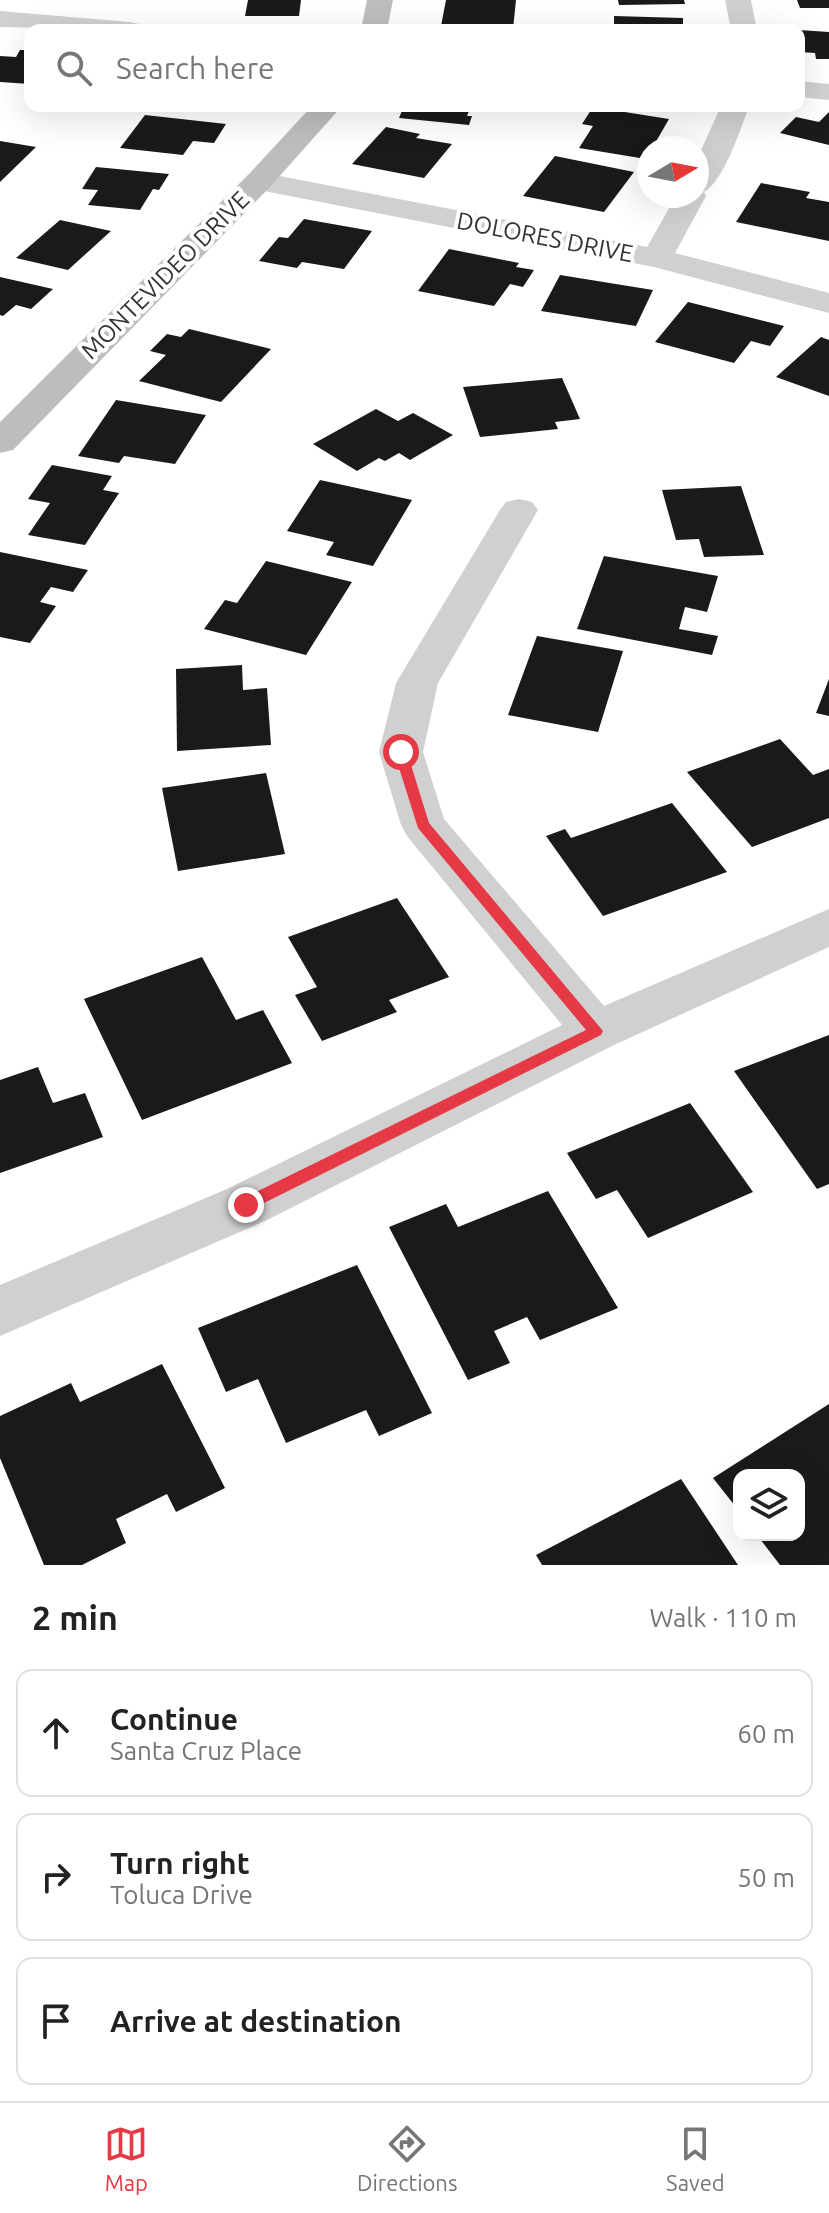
<!DOCTYPE html>
<html lang="en">
<head>
<meta charset="utf-8">
<style>
  :root { --surface:#fff; --page:#f2f2f2; --text:#222; --muted:#767676; --line:#e0e0e0; --accent:#e63946 }
  body { margin:0; font-family:Ubuntu,sans-serif; background:var(--page); color:var(--text) }
  .controls { position:absolute; right:24px; bottom:24px; display:grid; overflow:hidden; border-radius:16px; box-shadow:0 8px 32px #0002 }
  .controls button { width:72px; height:72px; display:grid; place-items:center; padding:0; border:0; border-bottom:2px solid var(--line); background:var(--surface); color:var(--text); font:40px sans-serif }
  .compass { position:absolute; left:637px; top:136px; width:72px; height:72px; border-radius:50%; background:var(--surface); box-shadow:0 8px 32px #0002; rotate:80deg }
  .stop { position:absolute; width:24px; height:24px; margin:-18px; border:6px solid #e63946; border-radius:50%; background:#fff }
  .stop.end { background:#e63946; border-color:#fff; box-shadow:0 2px 8px #0008 }
  .list { margin:0; padding:0; list-style:none }
  h2 { display:flex; justify-content:space-between; align-items:center; height:104px; margin:0; padding:0 32px; font-size:34px }
  h2 small { font-size:26px; font-weight:400; color:var(--muted) }
  .list li { display:grid; grid-template-columns:52px 1fr auto; gap:24px; align-items:center; box-sizing:border-box; height:128px; margin:0 16px 16px; padding:0 16px; border:2px solid var(--line); border-radius:16px }
  .list b { display:block; font-size:30px; white-space:nowrap }
  .list p { margin:0; font-size:26px; white-space:nowrap; color:var(--muted) }
  .list em { font-size:26px; font-style:normal; color:var(--muted) }
  .icon { flex:none; width:44px; height:44px; fill:none; stroke:currentColor; stroke-width:2; stroke-linecap:round; stroke-linejoin:round }
  .map { position:relative; flex:none; width:829px; height:1565px; overflow:hidden }
  .search { position:absolute; background:var(--surface); box-shadow:0 8px 32px #0002; left:24px; right:24px; top:24px; height:88px; display:flex; align-items:center; gap:20px; box-sizing:border-box; padding:0 28px; border-radius:16px; color:var(--muted); font-size:30px }
  .sheet { height:536px; background:var(--surface) }
  nav { display:flex; justify-content:space-around; align-items:center; box-sizing:border-box; height:112px; border-top:2px solid var(--line); background:var(--surface); font-size:22px; color:var(--muted) }
  nav a { display:grid; justify-items:center; gap:4px }
  nav .on { color:var(--accent) }
  .map>svg:first-child { display:block }
</style>
</head>
<body>
<div class="map">
<svg width="829" height="1565" viewBox="0 0 829 1565">
  <rect width="100%" height="100%" fill="#fff"/>
  <!-- building -->
  <path fill="#1a1a1a" d="M248,0h53l-2,16h-54z
    M446,0h70l-3,29 -72,-3z
    M618,0h66l1,4 -66,1z
    M797,0h32v8h-29z
    M614,16l69,2v12h-69z
    M799,30l30,2v27h-13l-1,-6 -16,-1z
    M20,50h10v34l-30,-2v-26l16,1z
    M404,106h67l-4,10h5l-3,9 -70,-7z
    M593,107l76,12 -23,40 -67,-11 14,-22 -11,-2z
    M829,112v33l-49,-12 16,-16 23,5z
    M145,115l81,9 -12,19 -21,-2 -10,14 -63,-7z
    M386,127l34,7 -4,4 36,6 -28,34 -72,-14z
    M0,141l36,6 -36,35z
    M555,156l79,16 -30,40 -81,-16z
    M96,167l73,7 -10,16 -6,-1 -13,21 -52,-5 10,-15 -16,-1z
    M761,183l49,9 -4,6 23,4v39l-93,-19z
    M304,219l68,12 -28,38 -42,-7 -5,6 -38,-7 20,-24 9,1z
    M60,220l51,11 -43,39 -52,-12z
    M449,249l70,14 -3,4 18,3 -11,17 -13,-3 -16,22 -76,-15z
    M560,275l93,15 -17,36 -95,-15z
    M0,277l53,12 -22,20 -15,-4 -13,11 -3,-1z
    M688,302l96,24 -14,20 -19,-5 -17,22 -79,-21z
    M189,329l82,20 -50,53 -82,-21 27,-26 -16,-4 17,-17 14,3z
    M821,337l8,3v56l-53,-19z
    M562,378l18,41 -25,3 3,7 -78,8 -17,-50z
    M116,400l90,15 -31,49 -51,-8 -5,7 -41,-7z
    M376,409l22,12 15,-8 40,22 -43,25 -11,-7 -14,8 -6,-3 -22,13 -44,-27z
    M52,465l60,11 -9,14 16,3 -34,52 -57,-10 22,-32 -22,-4z
    M320,480l92,20 -39,66 -47,-11 8,-13 -47,-11z
    M741,486l23,69 -60,2 -5,-18 -23,1 -14,-50z
    M0,552l88,18 -15,22 -22,-5 -11,15 16,4 -26,37 -30,-6z
    M604,556l114,20 -11,36 -22,-5 -6,22 39,7 -6,19 -135,-26z
    M266,561l86,21 -46,73 -102,-26 21,-29 12,3z
    M537,636l86,15 -25,81 -90,-17z
    M242,665l1,25 24,-2 4,57 -94,6 -1,-82z
    M829,679v37l-13,-3z
    M780,739l33,36 16,-6v49l-77,29 -65,-75z
    M266,773l19,81 -107,17 -16,-83z
    M672,803l55,69 -124,44 -57,-80 19,-7 6,9z
    M397,898l52,79 -60,23 8,12 -75,29 -27,-46 22,-8 -29,-50z
    M202,957l34,63 27,-10 29,53 -150,57 -58,-121z
    M829,1035v149l-12,5 -83,-118z
    M38,1067l15,36 32,-10 18,44 -103,36v-93z
    M690,1103l63,89 -105,46 -31,-48 -21,9 -29,-46z
    M548,1191l70,117 -78,32 -13,-23 -33,14 16,32 -42,17 -79,-153 57,-23 12,23z
    M357,1265l75,148 -53,23 -13,-26 -80,33 -28,-64 -32,13 -28,-64z
    M162,1364l63,124 -49,24 -9,-18 -51,25 10,24 -44,22h-38l-44,-107v-42l71,-33 9,19z
    M829,1404v161h-49l-23,-30h42v-60h-60v36l-26,-33z
    M681,1479l57,86h-196l-6,-10z"/>
  <g fill="none" stroke-linecap="round" stroke-linejoin="round">
    <!-- street -->
    <path fill="#d0d0d0" fill-rule="evenodd" d="M725,0h26l6,30h-26z
      M0,11l130,11 9,2 4,6 -143,-3z
      M799,81l30,3v16l-30,-3z
      M721,106h28c-8,22 -25,75 -45,86l2,4 -31,57 154,40v20l-175,-46 -395,-77 -11,-3 -4,-6 4,-6 11,-3 388,75 29,-51h21v-37z
      M519,499l13,3 6,8 -100,173 -15,69 21,67 160,187 225,-97v38l-215,98 -349,176 -265,115v-51l227,-96 335,-164 -155,-189 -6,-11 -22,-73 17,-69 104,-173 6,-8z"/>
    <!-- secondary -->
    <path fill="#bdbdbd" fill-rule="evenodd" d="M367,0h26l-6,30h-26z
      M312,106h30l-72,81 -257,263 -13,3v-31l248,-247z"/>
  </g>
  <!-- route -->
  <path fill="#e63946" d="M401,748l6,4 22,71 174,208 -2,4 -355,177 -8,-7 2,-5 346,-170 -168,-202 -24,-76z"/>
  <g text-anchor="middle" dominant-baseline="central" stroke-width="8" stroke-linejoin="round" paint-order="stroke">
    <!-- far-street labels -->
    <g font-size="24" fill="#333" stroke="#fff">
      <text transform="translate(545 237) rotate(11)">DOLORES DRIVE</text>
      <text transform="translate(165 275) rotate(-45)">MONTEVIDEO DRIVE</text>
    </g>
  </g>
</svg>
<div class="controls">
<button><svg class="icon" aria-label="layers" viewBox="0 0 24 24"><path d="M12 4l9 5-9 5-9-5zM3 14l9 5 9-5"/></svg></button>
</div>
<svg class="compass" viewBox="-18 -18 36 36"><path d="M0-13l5 13h-10z" fill="#e53935"/><path d="M0 13l5-13h-10z" fill="#767676"/></svg>
<div class="stop" style="left:401px;top:752px"></div>
<div class="stop end" style="left:246px;top:1205px"></div>
<div class="search"><svg class="icon" aria-label="search" viewBox="0 0 24 24"><circle cx="10" cy="10" r="6"/><path d="M15 15l6 6"/></svg>Search here</div>
</div>
<section class="sheet">
<h2>2 min<small>Walk · 110 m</small></h2>
<ul class="list">
<li><svg class="icon" aria-label="ahead" viewBox="0 0 24 24"><path d="M12 20V5M6 11l6-6 6 6"/></svg><div><b>Continue</b><p>Santa Cruz Place</p></div><em>60 m</em></li>
<li><svg class="icon" aria-label="right" viewBox="0 0 24 24"><path d="M7 20v-9h11M14 6l5 5-5 5"/></svg><div><b>Turn right</b><p>Toluca Drive</p></div><em>50 m</em></li>
<li><svg class="icon" aria-label="arrive" viewBox="0 0 24 24"><path d="M6 21V4h12l-3 4 3 4H6"/></svg><div><b>Arrive at destination</b></div></li>
</ul>
</section>
<nav>
<a class="on"><svg class="icon" aria-label="map" viewBox="0 0 24 24"><path d="M3 6l6-2 6 2 6-2v14l-6 2-6-2-6 2zM9 4v14M15 6v14"/></svg>Map</a>
<a><svg class="icon" aria-label="directions" viewBox="0 0 24 24"><path d="M12 3l9 9-9 9-9-9zM9 14v-3h6M13 9l2 2-2 2"/></svg>Directions</a>
<a><svg class="icon" aria-label="saved" viewBox="0 0 24 24"><path d="M7 4h10v16l-5-4-5 4z"/></svg>Saved</a>
</nav>
</body>
</html>
